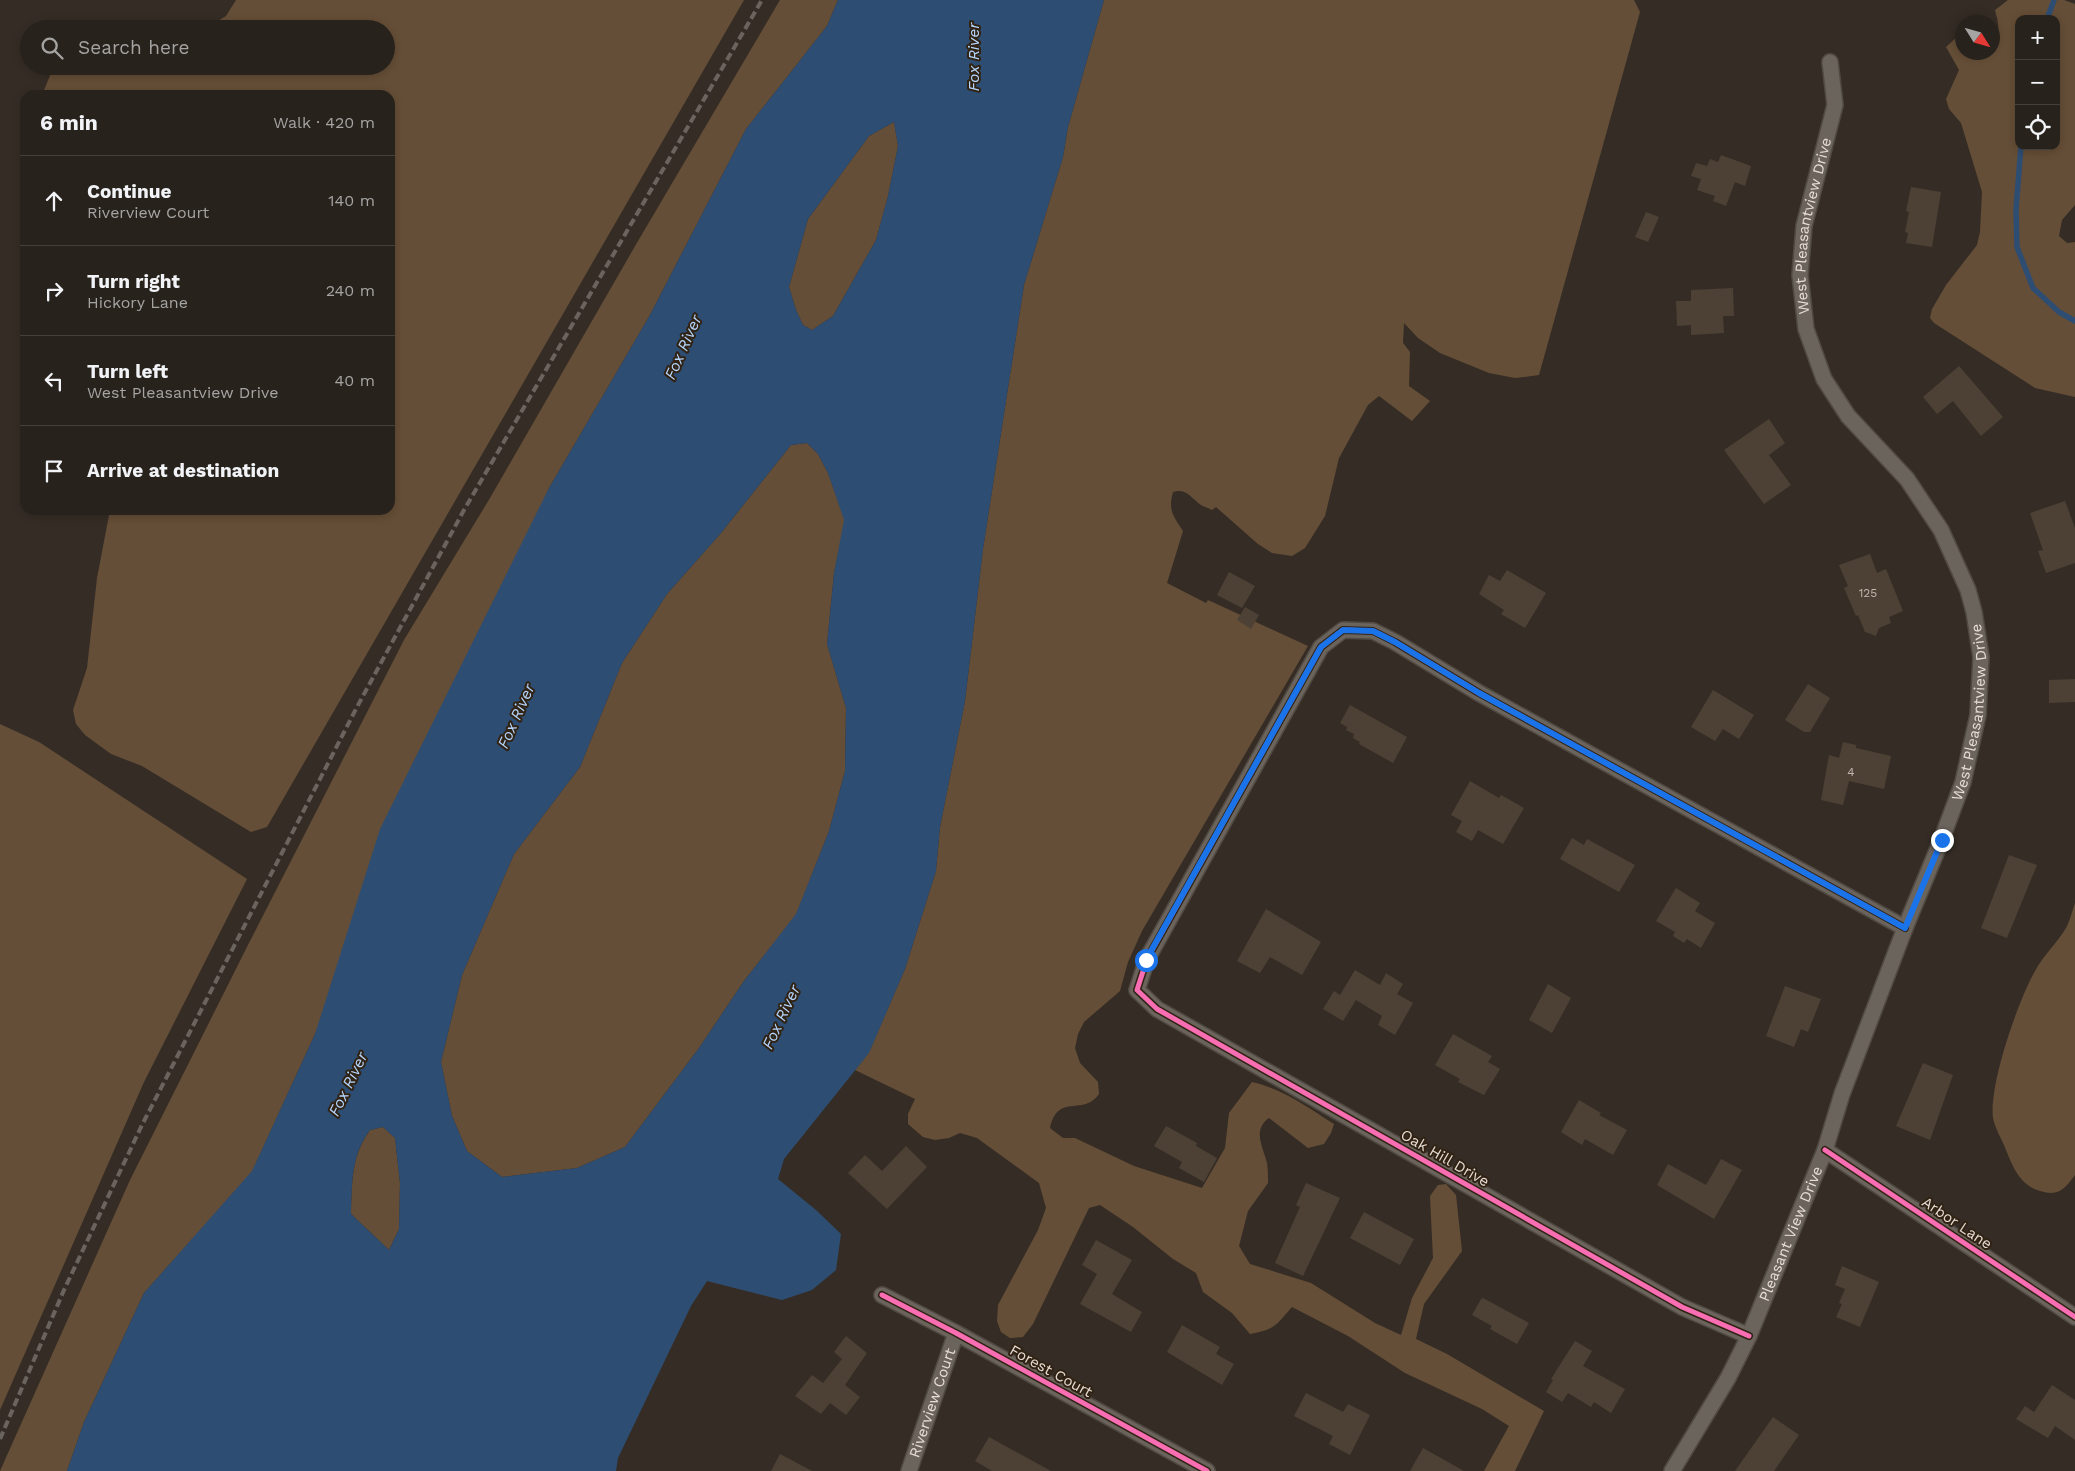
<!DOCTYPE html>
<html lang="en">
<head>
<meta charset="utf-8">
<style>
  :root { --surface:#28221c; --page:#302a25; --text:#f1f3f6; --muted:#a5a4a3; --line:#443f3b }
  body { margin:0; font-family:"Work Sans",sans-serif; background:var(--page); color:var(--text) }
  .controls { position:absolute; right:15px; top:15px; display:grid; overflow:hidden; border-radius:10px; box-shadow:0 2px 8px #0003 }
  .controls button { width:45px; height:45px; display:grid; place-items:center; padding:0; border:0; border-bottom:1px solid var(--line); background:var(--surface); color:var(--text); font:25px sans-serif }
  .compass { position:absolute; left:1955px; top:15px; width:45px; height:45px; border-radius:50%; background:var(--surface); box-shadow:0 2px 8px #0003; rotate:127deg }
  .stop { position:absolute; width:15px; height:15px; margin:-11px; border:4px solid #1a73e8; border-radius:50%; background:#fff }
  .stop.end { background:#1a73e8; border-color:#fff; box-shadow:0 1px 5px #0008 }
  .list { margin:0; padding:0; list-style:none }
  h2 { display:flex; justify-content:space-between; align-items:center; height:65px; margin:0; padding:0 20px; font-size:21px }
  h2 small { font-size:16px; font-weight:400; color:var(--muted) }
  .list li { display:grid; grid-template-columns:32px 1fr auto; gap:15px; align-items:center; box-sizing:border-box; height:90px; padding:0 20px; border-top:1px solid var(--line) }
  .list b { display:block; font-size:19px; white-space:nowrap }
  .list p { margin:0; font-size:16px; white-space:nowrap; color:var(--muted) }
  .list em { font-size:16px; font-style:normal; color:var(--muted) }
  .icon { flex:none; width:28px; height:28px; fill:none; stroke:currentColor; stroke-width:2; stroke-linecap:round; stroke-linejoin:round }
  .map { position:relative; flex:none; width:2075px; height:1471px; overflow:hidden }
  .search { position:absolute; background:var(--surface); box-shadow:0 2px 8px #0003; left:20px; top:20px; width:375px; height:55px; display:flex; align-items:center; gap:12px; box-sizing:border-box; padding:0 18px; border-radius:28px; color:var(--muted); font-size:19px }
  .panel { position:absolute; background:var(--surface); box-shadow:0 2px 8px #0003; left:20px; top:90px; width:375px; height:425px; border-radius:15px }
  .map>svg:first-child { display:block }
</style>
</head>
<body>
<div class="map">
<svg width="2075" height="1471" viewBox="0 0 2075 1471">
  <rect width="100%" height="100%" fill="#352d25"/>
  <!-- green -->
  <path fill="#654e37" fill-rule="evenodd" d="M236,0h508l-477,827 -16,5 -109,-66 -31,-12 -26,-19 -9,-11 -3,-14 14,-42 10,-90 13,-68h280v-415h-348l12,-29h332v-37h-181l21,-13z
    M780,0h58l-11,26 -81,103 -96,186 -101,173 -234,546 -63,138 -108,121 -60,129 -17,49h-67l130,-291 120,-239 154,-301 86,-142 148,-257z
    M1104,0h530l6,12 -101,363 -24,3 -26,-5 -49,-20 -22,-15 -14,-15 -1,20 7,9 -1,34 21,15 -18,20 -33,-25 -11,9 -29,53 -14,58 -20,32 -13,8 -20,-3 -14,-9 -42,-37 -4,3c-3,-2 -8,-3 -11,-5 -10,-7 -15,-17 -28,-13 -5,18 0,24 10,39l-16,52 39,20 2,-3 100,46 -166,285 -14,31 -8,29 -36,31 -6,12 -3,14 5,15 18,19 1,12c-16,23 -41,-2 -49,34l13,10h12l59,28 68,22 23,-40 4,-35 23,-31c31,7 55,25 82,42l-3,9 -7,11 -16,4 -39,-30c-17,12 -6,29 -2,45 1,7 1,14 1,20l-20,28 -9,35 11,18 61,19 64,40 26,12 11,-37 21,-40 -3,-62 8,-11 8,-1 10,11 6,56 -38,53 -8,35 31,15 97,57 -29,60h-31l25,-45 -27,-17 -77,-36 -57,-37 -56,-29c-16,18 -17,23 -42,27l-18,-21 -29,-21 -7,-19 -23,-14 -40,-32 -33,-22 -11,3 -56,116 -10,13 -13,1 -9,-6 -4,-11 1,-16 40,-75 8,-22 -7,-25 -62,-45 -17,-5 -11,5 -14,2 -12,-3 -15,-13v-10l7,-15 -60,-29 14,-18 36,-83 31,-98 4,-44 25,-126 18,-152 41,-264 39,-128 5,-30z
    M2008,0h56l11,4v201l-13,15 -3,16 8,7 8,-1v155l-40,-9 -101,-65 -4,-5 2,-9 14,-24 31,-40 3,-13 2,-40 -21,-69 -12,-14 -3,-10 13,-29 -13,-23 12,-11 4,2v14h30l1,-8c9,-9 5,-22 2,-34zM2019,19h37v127h-37z
    M894,122l4,24 -10,50 -12,44 -43,76 -21,14 -9,-5 -7,-15 -7,-23 19,-68 61,-83z
    M807,443l11,11 10,19 17,47 -11,53 -7,71 19,64 -1,63 -16,60 -33,84 -52,66 -45,67 -74,99 -48,21 -75,9 -35,-26 -15,-35 -11,-54 21,-87 52,-121 66,-87 42,-104 45,-69 54,-61 70,-88z
    M0,724l39,18 208,137 -103,203 -144,328z
    M2075,903v272c-12,16 -17,22 -38,15 -18,-7 -24,-23 -31,-40 -4,-11 -11,-21 -13,-32 -4,-34 25,-117 42,-147 8,-15 22,-28 31,-43 4,-7 6,-17 9,-25z
    M383,1127l12,11 5,45 -1,46 -10,21 -38,-36c1,-31 0,-58 19,-84z"/>
  <!-- water -->
  <path fill="#2e4d72" fill-rule="evenodd" d="M838,0h266l-36,127 -5,30 -39,128 -41,264 -18,152 -25,126 -4,44 -31,98 -36,84 -85,106 -6,20 38,31 25,24 -5,36 -24,20 -30,10 -75,-19 -16,25 -73,152 -2,13h-549l17,-49 60,-129 108,-122 63,-137 65,-205 169,-341 101,-173 96,-186 81,-103zM894,122l4,24 -10,50 -12,44 -43,76 -21,14 -9,-5 -7,-15 -7,-23 19,-68 61,-83zM807,443l11,11 10,19 16,47 -10,53 -7,71 19,64 -1,63 -16,60 -33,83 -52,67 -45,67 -74,99 -48,21 -75,9 -35,-26 -15,-35 -11,-54 21,-87 52,-121 66,-87 42,-104 45,-69 54,-61 70,-88zM383,1127l12,11 5,45 -1,46 -10,21 -38,-36c1,-31 0,-59 19,-84z"/>
  <g fill="none" stroke-linecap="round" stroke-linejoin="round">
    <!-- stream -->
    <path stroke="#2e4d72" stroke-width="5.5" d="M2047,19l7,-19
      M2021,146l-5,63 1,38 16,41 26,24 16,9"/>
  </g>
  <!-- building -->
  <path fill="#4d4135" d="M1721,155l30,11 -6,20 -10,-4 -9,24 -13,-5 2,-5 -18,-6 4,-11 -10,-3 5,-13 11,3 3,-7 8,3z
    M1911,187l30,5 -9,55 -26,-4 2,-10 -3,-1 4,-20 -3,-1z
    M1646,212l13,5 -11,25 -13,-5z
    M1733,288l1,28h-11l1,17 -33,2v-10l-14,1 -1,-25h15v-11z
    M1959,366l44,51 -22,19 -28,-35 -16,13 -14,-17z
    M1769,419l16,24 -16,12 22,30 -27,19 -40,-54z
    M2065,501l10,27v35l-29,10 -8,-22 5,-1 -13,-37z
    M1870,554l7,19 9,-4 17,42 -14,6 2,6 -12,5 -3,8 -11,-4 -7,-17 -2,1 -12,-28 4,-2 -9,-21z
    M1507,570l39,23 -21,35 -24,-14 3,-4 -25,-16 10,-19 11,6z
    M1229,572l26,14 -13,22 -25,-13z
    M1245,607l14,8 -8,14 -14,-9z
    M2075,679v23l-26,1v-23z
    M1808,684l22,14 -20,34h-6l-19,-12z
    M1713,690l41,25 -15,24 -16,-10 -8,12 -24,-14z
    M1350,705l57,32 -14,26 -34,-19 1,-2 -7,-4 1,-4 -8,-4 1,-3 -7,-4z
    M1843,742l13,3v3l35,8 -7,33 -35,-8 -6,24 -22,-5 8,-45 10,3z
    M1470,781l29,17 2,-3 23,13 -21,36 -25,-14 -6,11 -16,-9 6,-11 -11,-6z
    M1572,838l12,7 3,-6 48,26 -16,27 -59,-33z
    M2009,855l28,10 -30,73 -26,-10z
    M1676,888l24,15 -5,8 20,12 -14,25 -14,-9 -3,4 -11,-7 2,-4 -19,-11z
    M1266,909l55,33 -19,33 -32,-18 -10,16 -23,-12z
    M1355,970l25,15 6,-12 17,11 -6,10 16,9 -18,32 -17,-10 4,-9 -26,-16 -13,21 -20,-12 11,-18 6,4z
    M1548,984l23,14 -19,35 -23,-13z
    M1785,986l36,13 -13,33 -7,-3 -7,18 -28,-11z
    M1453,1034l39,22 -4,6 12,7 -16,26 -26,-13 2,-3 -25,-14z
    M1923,1063l30,12 -23,65 -34,-14z
    M1579,1100l22,13 -2,2 28,15 -14,25 -28,-16 -3,6 -21,-13z
    M1166,1126l31,17 -1,3 21,12 -13,24 -25,-14 3,-6 -28,-16z
    M906,1146l21,21 -40,42 -39,-36 17,-18 17,16z
    M1721,1159l21,11 -28,49 -57,-34 11,-21 38,21z
    M1306,1183l34,15 -37,78 -28,-13 25,-56 -4,-2z
    M1364,1212l50,27 -14,26 -50,-27z
    M1096,1240l36,20 -20,34 30,18 -11,20 -51,-28 17,-30 -15,-9z
    M1842,1266l37,16 -19,45 -24,-10 6,-13 -3,-1 6,-14 -10,-4z
    M1483,1298l46,25 -12,21 -27,-15 2,-3 -20,-11 9,-16z
    M1182,1325l38,22 -4,7 18,10 -12,21 -55,-33z
    M846,1336l21,17 -22,32 15,12 -14,18 -16,-12 -9,11 -26,-18 17,-21 11,8 19,-24 -8,-7z
    M1575,1341l17,10 -9,15 42,23 -14,24 -17,-11 -3,5 -23,-14 -6,9 -16,-10 7,-12 -2,-1z
    M2052,1385l23,15v40l-20,-14 -7,12 -32,-19 9,-13 9,6z
    M1306,1393l37,19 5,-8 22,11 -20,40 -21,-11 4,-8 -39,-20z
    M1773,1417l26,18 -25,36h-39z
    M989,1437l62,34h-59l-17,-10z
    M1423,1448l41,23h-54z
    M780,1454l32,17h-41z"/>
  <g fill="none" stroke-linecap="round" stroke-linejoin="round">
    <!-- minor casing -->
    <g stroke="#504a42" stroke-width="18">
      <g id="minor">
        <path d="M1825,1150l250,167"/>
        <path d="M882,1295l74,38 251,138"/>
        <path d="M1749,1336l-67,-29 -525,-298 -20,-19 10,-31 174,-312 22,-17 30,1 22,11 84,51 426,235"/>
        <path id="s1" d="M909,1471l47,-138"/>
        <path id="s2" d="M1672,1471l56,-93 21,-42 76,-186 17,-56 63,-166 36,-87 22,-59 15,-67 3,-58 -7,-45 -6,-22 -27,-60 -34,-51 -59,-63 -24,-37 -18,-50 -6,-54 4,-49 31,-121 -5,-43"/>
      </g>
    </g>
    <!-- minor -->
    <use href="#minor" stroke="#6b645d" stroke-width="15"/>
    <!-- rail -->
    <path stroke="#6b645e" stroke-width="4" stroke-dasharray="8 4" stroke-linecap="butt" d="M0,1439l64,-149 78,-165 215,-418 107,-197 298,-510"/>
    <!-- cycleway casing -->
    <g stroke="#312314" stroke-width="8">
      <path id="cycleway" d="M1825,1150l250,167
        M882,1295l74,38 251,138
        M1749,1336l-67,-29 -525,-298 -20,-19 10,-31 174,-312 22,-17 30,1 22,11 84,51 426,235"/>
    </g>
    <!-- cycleway -->
    <use href="#cycleway" stroke="#f96db3" stroke-width="5"/>
  </g>
  <g fill="none" stroke-linecap="round" stroke-linejoin="round">
    <!-- route -->
    <path stroke="#1a73e8" stroke-width="6" d="M1146,960l175,-313 22,-17 30,1 22,11 84,51 426,235 37,-88"/>
  </g>
  <g text-anchor="middle" dominant-baseline="central" stroke-width="4" stroke-linejoin="round" paint-order="stroke">
    <!-- number labels -->
    <g font-size="12" fill="#c0b6ac">
      <text x="1868" y="593">125</text>
      <text x="1851" y="772">4</text>
    </g>
    <!-- street labels -->
    <g font-size="15" fill="#e7ddd4" stroke="#312314">
      <text stroke="none"><textPath href="#s2" startOffset="1360">West Pleasantview Drive</textPath></text>
      <text stroke="none"><textPath href="#s2" startOffset="820">West Pleasantview Drive</textPath></text>
      <text transform="translate(1445 1158) rotate(30)">Oak Hill Drive</text>
      <text transform="translate(1957 1223) rotate(34)">Arbor Lane</text>
      <text stroke="none"><textPath href="#s2" startOffset="266">Pleasant View Drive</textPath></text>
      <text transform="translate(1051 1371) rotate(29)">Forest Court</text>
      <text stroke="none"><textPath href="#s1" startOffset="72">Riverview Court</textPath></text>
    </g>
    <!-- water labels -->
    <g font-size="16" font-style="italic" fill="#b4d5fd" stroke="#312314">
      <text transform="translate(973 57) rotate(-90)">Fox River</text>
      <text transform="translate(683 347) rotate(-66)">Fox River</text>
      <text transform="translate(516 716) rotate(-66)">Fox River</text>
      <text transform="translate(781 1017) rotate(-65)">Fox River</text>
      <text transform="translate(348 1084) rotate(-64)">Fox River</text>
    </g>
  </g>
</svg>
<div class="controls">
<button>+</button>
<button>−</button>
<button><svg class="icon" aria-label="locate" viewBox="0 0 24 24"><circle cx="12" cy="12" r="6"/><path d="M12 2v4M12 18v4M2 12h4M18 12h4"/></svg></button>
</div>
<svg class="compass" viewBox="-18 -18 36 36"><path d="M0-13l5 13h-10z" fill="#e53935"/><path d="M0 13l5-13h-10z" fill="#a5a4a3"/></svg>
<div class="stop" style="left:1146px;top:960px"></div>
<div class="stop end" style="left:1942px;top:840px"></div>
<div class="search"><svg class="icon" aria-label="search" viewBox="0 0 24 24"><circle cx="10" cy="10" r="6"/><path d="M15 15l6 6"/></svg>Search here</div>
<section class="panel">
<h2>6 min<small>Walk · 420 m</small></h2>
<ul class="list">
<li><svg class="icon" aria-label="ahead" viewBox="0 0 24 24"><path d="M12 20V5M6 11l6-6 6 6"/></svg><div><b>Continue</b><p>Riverview Court</p></div><em>140 m</em></li>
<li><svg class="icon" aria-label="right" viewBox="0 0 24 24"><path d="M7 20v-9h11M14 6l5 5-5 5"/></svg><div><b>Turn right</b><p>Hickory Lane</p></div><em>240 m</em></li>
<li><svg class="icon" aria-label="left" viewBox="0 0 24 24"><path d="M17 20v-9H6M10 6l-5 5 5 5"/></svg><div><b>Turn left</b><p>West Pleasantview Drive</p></div><em>40 m</em></li>
<li><svg class="icon" aria-label="arrive" viewBox="0 0 24 24"><path d="M6 21V4h12l-3 4 3 4H6"/></svg><div><b>Arrive at destination</b></div></li>
</ul>
</section>
</div>
</body>
</html>
